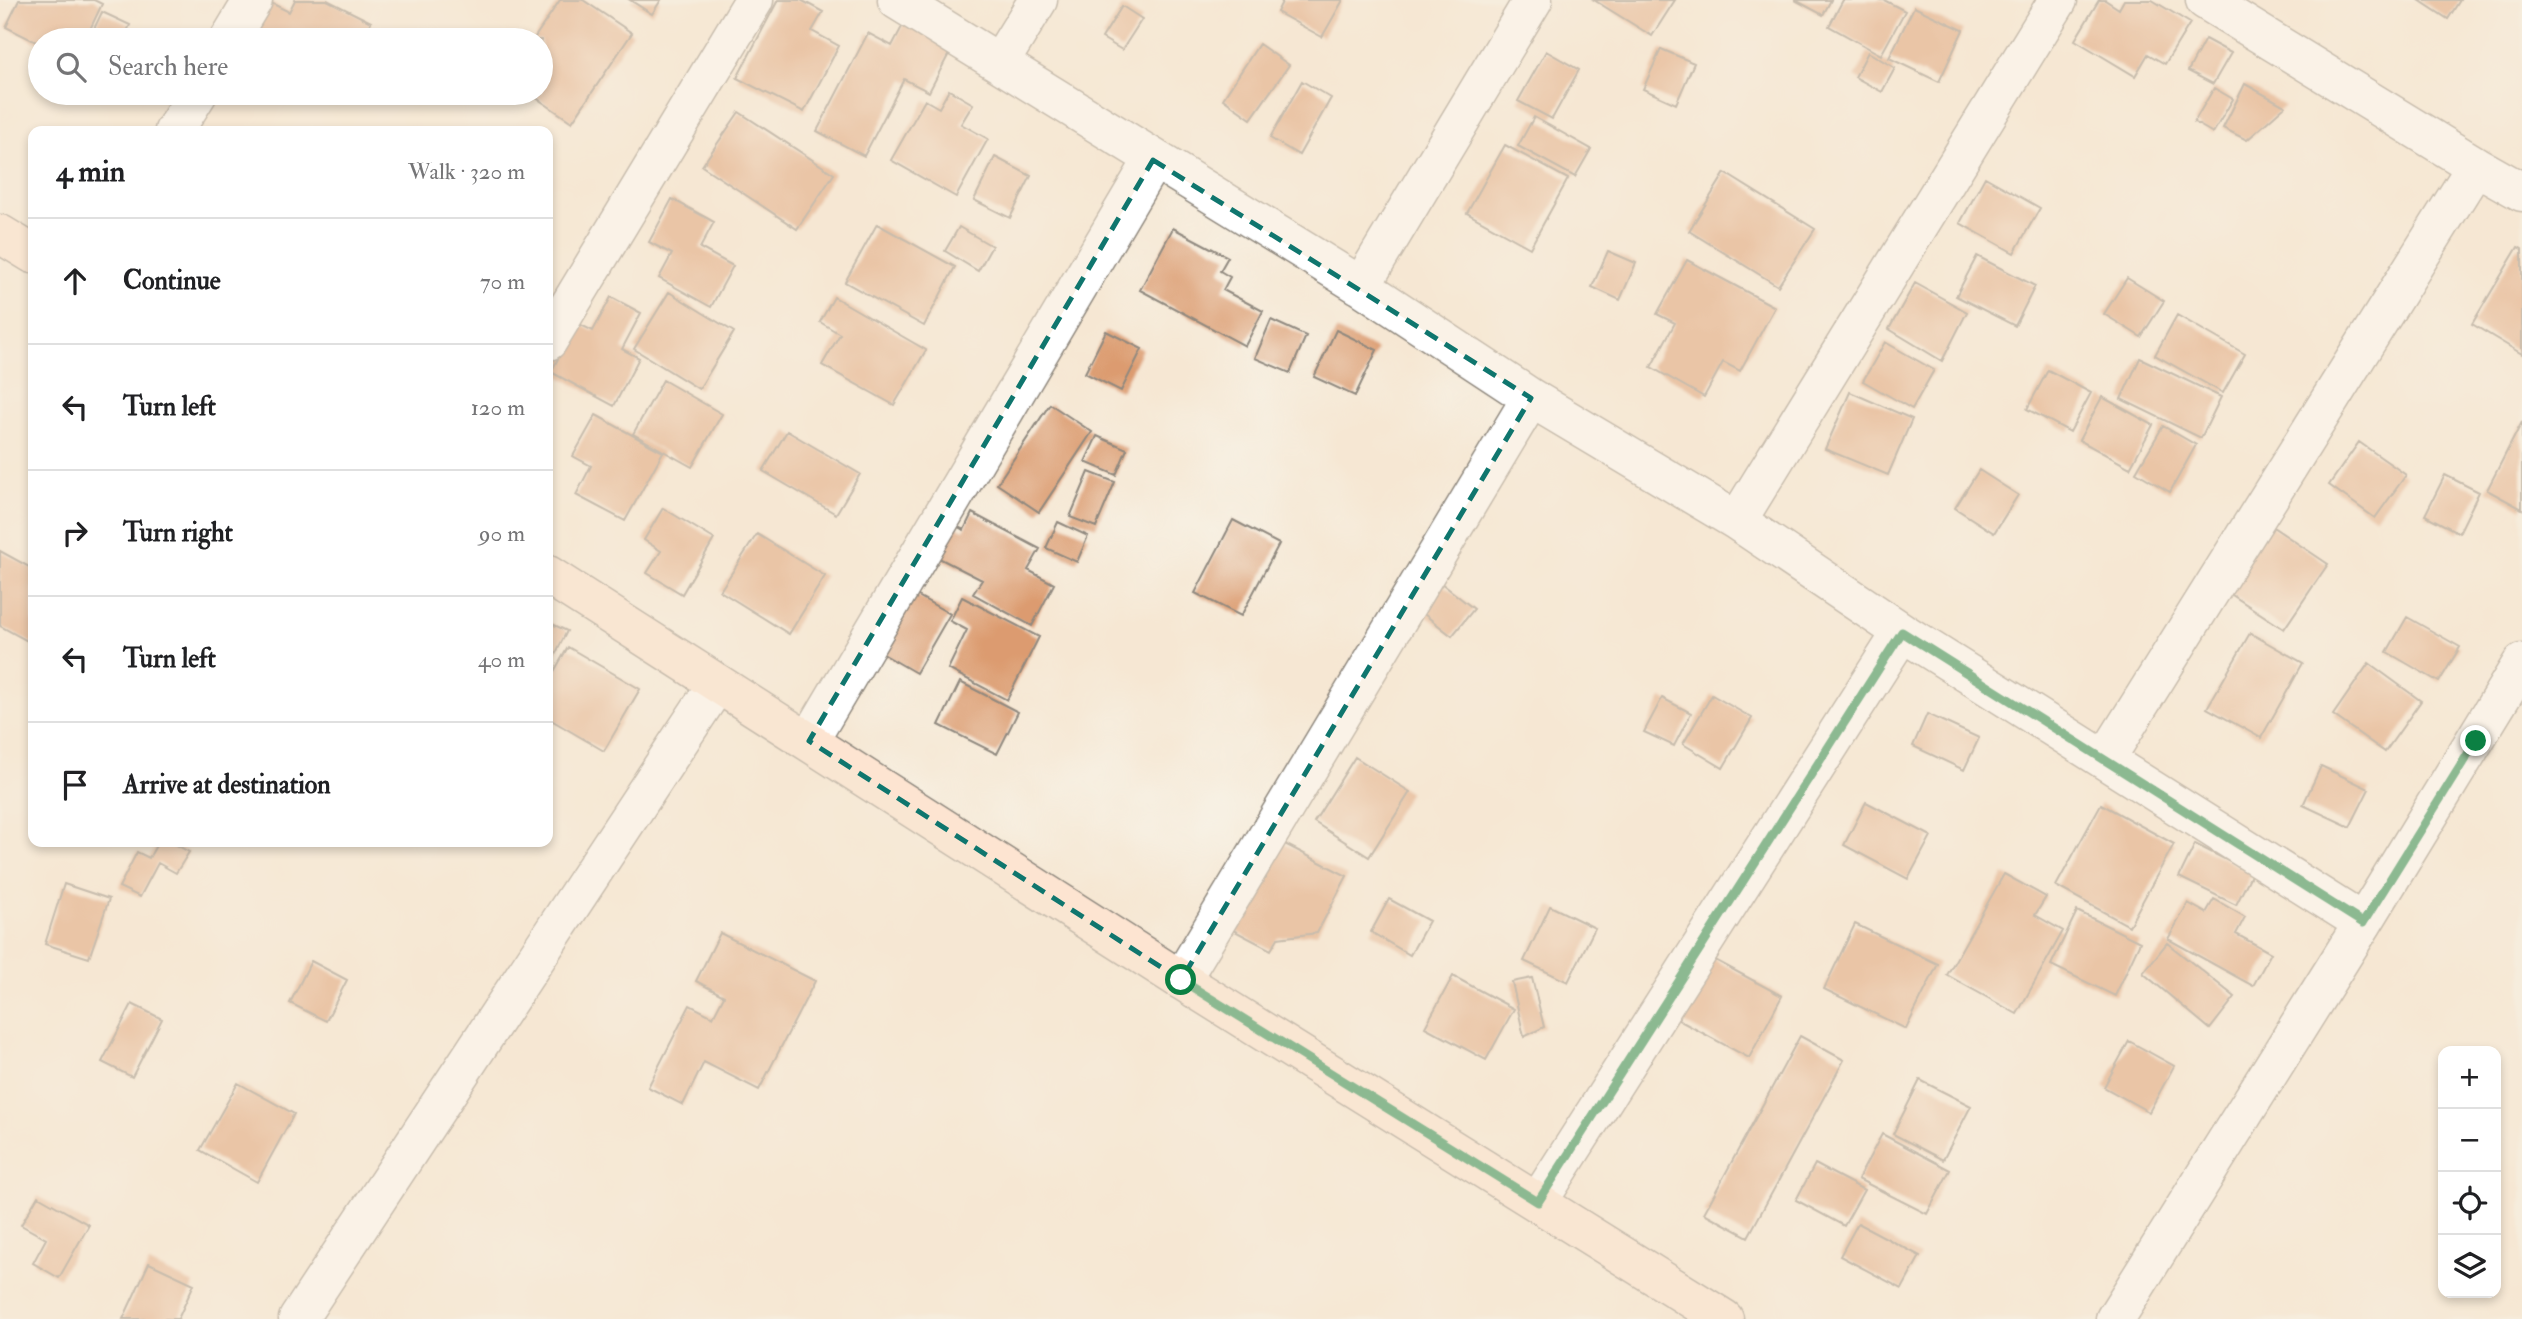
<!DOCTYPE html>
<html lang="en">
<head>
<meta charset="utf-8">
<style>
  :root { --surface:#fff; --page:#f2f2f2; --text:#202124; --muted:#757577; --line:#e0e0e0 }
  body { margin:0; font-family:"IM FELL Double Pica",serif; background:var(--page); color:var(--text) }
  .controls { position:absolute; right:21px; bottom:21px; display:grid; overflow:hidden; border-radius:14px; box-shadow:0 4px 10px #0003 }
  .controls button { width:63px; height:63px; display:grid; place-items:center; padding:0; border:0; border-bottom:2px solid var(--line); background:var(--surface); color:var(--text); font:35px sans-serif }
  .stop { position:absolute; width:21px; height:21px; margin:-16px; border:5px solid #0b8043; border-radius:50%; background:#fff }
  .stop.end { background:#0b8043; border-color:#fff; box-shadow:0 2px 7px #0008 }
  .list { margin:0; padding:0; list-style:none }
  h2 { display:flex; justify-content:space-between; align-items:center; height:91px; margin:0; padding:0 28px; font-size:30px }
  h2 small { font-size:23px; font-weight:400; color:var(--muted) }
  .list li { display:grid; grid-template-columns:46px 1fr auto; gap:21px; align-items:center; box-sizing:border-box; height:126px; padding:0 28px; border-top:2px solid var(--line) }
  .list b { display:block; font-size:26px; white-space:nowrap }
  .list em { font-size:23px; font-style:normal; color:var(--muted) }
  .icon { flex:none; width:38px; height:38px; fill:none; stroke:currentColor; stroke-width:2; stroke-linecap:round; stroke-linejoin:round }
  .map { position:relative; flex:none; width:2522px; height:1319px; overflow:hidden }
  .search { position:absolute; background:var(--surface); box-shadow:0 4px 10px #0003; left:28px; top:28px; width:525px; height:77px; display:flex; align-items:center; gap:18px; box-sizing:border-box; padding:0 24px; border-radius:38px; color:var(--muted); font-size:26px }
  .panel { position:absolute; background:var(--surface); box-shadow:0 4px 10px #0003; left:28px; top:126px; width:525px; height:721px; border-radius:14px }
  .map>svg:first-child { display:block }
</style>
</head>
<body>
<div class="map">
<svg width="2522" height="1319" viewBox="0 0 2522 1319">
  <rect width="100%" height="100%" fill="#f7f3e8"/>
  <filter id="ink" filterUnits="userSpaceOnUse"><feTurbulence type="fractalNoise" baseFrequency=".0143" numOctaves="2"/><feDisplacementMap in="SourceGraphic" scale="14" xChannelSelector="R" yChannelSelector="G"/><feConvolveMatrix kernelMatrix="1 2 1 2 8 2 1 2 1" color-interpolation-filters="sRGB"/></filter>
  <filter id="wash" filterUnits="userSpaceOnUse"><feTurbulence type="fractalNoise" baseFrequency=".00686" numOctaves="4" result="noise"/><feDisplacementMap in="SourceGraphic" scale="28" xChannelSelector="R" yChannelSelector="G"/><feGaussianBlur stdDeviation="1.57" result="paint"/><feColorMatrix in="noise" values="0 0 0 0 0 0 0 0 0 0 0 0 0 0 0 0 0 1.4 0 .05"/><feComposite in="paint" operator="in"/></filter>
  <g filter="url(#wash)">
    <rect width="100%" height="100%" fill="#f6e7d3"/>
    <g id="blocks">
      <!-- building -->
      <path fill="#dc9b6f" d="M19,0h75l8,4 -17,36h-45v4l-34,-17z
        M265,0l24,12 6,-12h32l44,22 -9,18h-122z
        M560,0h23l49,33 -60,89 -43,-29h12v-53h-8z
        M630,0h31l-9,14z
        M778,0h23l22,12 -11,19 27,15 -35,66 -67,-34z
        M1283,0h60l-21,37 -45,-25z
        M1594,0h81l-23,36z
        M1795,0h36l-8,15z
        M1843,0h41l21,11 -24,44 -52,-29z
        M2099,0h6l14,9 5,-9h28l38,23 -25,41 -17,-10 -13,22 -60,-36z
        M2419,0h41l-12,19z
        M1122,6l20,13 -20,31 -20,-12z
        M1914,7l49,23 -24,52 -50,-24z
        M102,12l28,13 -7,15h-10l-20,-9z
        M904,23l48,25 -23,44 -25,-13 -40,77 -47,-25 51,-98 24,13z
        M2205,39l26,14 -18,31 -25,-13z
        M1259,44l30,21 -38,54 -28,-20z
        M1661,49l33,14 -18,41 -33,-15z
        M1546,51l33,19 -27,49 -34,-18z
        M1868,52l27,16 -13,24 -27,-15z
        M1302,81l29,17 -32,57 -29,-17z
        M2245,84l40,22 -38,34 -24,-12z
        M2214,88l19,11 -20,34 -19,-11z
        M949,90l24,14 -12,20 27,15 -32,58 -65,-37 34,-60 14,8z
        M739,112l95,62 -37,55 -95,-63z
        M1534,117l57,32 -16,28 -57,-31z
        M1505,145l63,34 -38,69 -63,-35z
        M995,157l36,19 -21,42 -36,-18z
        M1725,173l90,56 -37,57 -89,-55z
        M1985,177l55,31 -26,45 -54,-30z
        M672,199l42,23 -14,26 33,18 -22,41 -52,-29 13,-24 -23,-12z
        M877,224l78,43 -31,59 -79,-44z
        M959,227l33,19 -14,25 -33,-20z
        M1173,228l55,29 -8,14 10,6 -7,13 40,21 -18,35 -105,-56z
        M2518,247l4,2v105l-50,-30z
        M1608,251l28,12 -16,37 -28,-13z
        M1977,256l58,30 -20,40 -59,-30z
        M1687,260l88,47 -35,64 -17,-9 -19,35 -53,-30 24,-44 -18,-9z
        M2127,278l37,23 -23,36 -37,-23z
        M1915,283l52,29 -25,49 -53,-32z
        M669,292l65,40 -35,57 -65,-40z
        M611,297l30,16 -19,36 17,9 -25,48 -63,-34 26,-49 16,8z
        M834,297l92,53 -32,55 -72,-40 18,-31 -20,-12z
        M2177,315l68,39 -22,39 -68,-38z
        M1271,320l35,16 -16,37 -35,-15z
        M1336,330l41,20 -22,46 -41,-19z
        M1106,331l36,18 -21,42 -36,-18z
        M1885,342l49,28 -22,39 -49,-28z
        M2140,358l81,39 -20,41 -80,-39z
        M2048,370l43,23 -21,39 -43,-23z
        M663,380l59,34 -30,53 -59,-33z
        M1850,392l62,27 -24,56 -63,-26z
        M2102,397l51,28 -23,43 -51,-28z
        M1050,404l42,28 -53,80 -42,-28z
        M596,415l67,37 -38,69 -49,-26 15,-29 -18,-10z
        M2522,422v87l-35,-19z
        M2163,426l33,19 -26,47 -34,-20z
        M787,431l73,43 -24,40 -73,-43z
        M1097,436l30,13 -11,26 -31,-13z
        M2359,442l47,33 -31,43 -46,-33z
        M1979,470l39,25 -24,38 -39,-25z
        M1089,472l26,10 -19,45 -26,-10z
        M2445,475l34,17 -20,41 -34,-18z
        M663,508l51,31 -32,55 -35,-21 14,-22 -17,-11z
        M972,513l68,36 -12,21 26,14 -22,42 -59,-32 9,-14 -49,-25 17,-32 14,7z
        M1233,520l46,24 -38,72 -46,-23z
        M1058,522l30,14 -11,26 -31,-14z
        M2267,523l61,41 -44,65 -61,-40z
        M757,534l68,42 -36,58 -69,-43z
        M0,551l33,18v75l-33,-18z
        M1436,579l38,30 -22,27 -37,-29z
        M911,592l39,22 -34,59 -38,-22z
        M962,597l77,40 -32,63 -59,-31 19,-39 -17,-9z
        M2407,617l53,30 -21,35 -52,-30z
        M548,622l19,9 -19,38z
        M2250,633l53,30 -42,75 -54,-30z
        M568,647l72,42 -36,62 -56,-33v-36z
        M2369,663l52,38 -36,51 -52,-37z
        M960,682l58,30 -21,42 -58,-29z
        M1712,695l40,23 -29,50 -40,-24z
        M1662,698l29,15 -17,33 -30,-14z
        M1927,714l52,24 -15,32 -51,-24z
        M1355,757l55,35 -41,65 -55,-35z
        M2321,766l48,23 -19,38 -47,-22z
        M1866,802l65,34 -23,43 -64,-34z
        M2101,804l73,40 -45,82 -73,-40z
        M1279,841l68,35 -30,57 -39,5 -7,12 -38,-20z
        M158,842h13l18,10 -13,21 -18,-10 -18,34 -21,-10 18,-35 12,6z
        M2195,844l57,29 -16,32 -57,-28z
        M2004,874l42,23 -11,18 28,16 -46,83 -70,-39z
        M64,884l45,15 -20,59 -44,-14z
        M1389,899l40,22 -19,34 -39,-23z
        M2214,899l31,18 -9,17 35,19 -18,33 -85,-47 20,-36 18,10z
        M1550,906l45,22 -27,54 -44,-21z
        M2077,911l63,31 -25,54 -64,-31z
        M1855,924l83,40 -32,65 -82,-40z
        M720,933l95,48 -56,109 -55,-28 -21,43 -35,-18 42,-82 23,12 11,-21 -28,-15z
        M2167,943l68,54 -25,32 -67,-56z
        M1704,954l78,42 -33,62 -78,-42z
        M311,961l36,19 -21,41 -36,-18z
        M1453,976l61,33 -28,51 -61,-33z
        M1532,978l12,49 -20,10 -12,-55z
        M132,1004l30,15 -30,58 -30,-15z
        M1800,1036l44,24 -96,177 -44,-24z
        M2129,1041l45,25 -25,46 -45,-25z
        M1920,1080l51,26 -28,54 -50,-26z
        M238,1083l56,31 -37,68 -57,-32z
        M1882,1134l68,36 -23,44 -69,-35z
        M1815,1164l49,26 -20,36 -48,-26z
        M38,1196l51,29 -30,53 -26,-15 13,-24 -25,-14z
        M1858,1223l62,33 -18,33 -62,-33z
        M149,1263l45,21 -16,35h-55z"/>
    </g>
  </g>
  <g filter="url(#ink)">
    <use href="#blocks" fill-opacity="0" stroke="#90897f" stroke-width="2"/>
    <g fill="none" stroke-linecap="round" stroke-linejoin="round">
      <!-- minor casing -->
      <g stroke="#90897f" stroke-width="41">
        <path id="minor" d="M897,0l464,286 170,112 206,123 165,111 461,291
          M2205,0l271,166 46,26
          M229,40l24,-40
          M1000,62l38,-62
          M174,131l24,-38
          M1361,286l172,-286
          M548,341l206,-341
          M1737,521l321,-521
          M809,741l344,-581
          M2105,760l371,-594
          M1181,980l350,-582
          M1538,1202l364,-570
          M298,1319l419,-635
          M2115,1319l248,-396 159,-260"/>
      </g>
      <!-- secondary casing -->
      <g stroke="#90897f" stroke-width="41">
        <path id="secondary" d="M0,234l33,20
          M548,575l633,405 543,339"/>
      </g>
      <!-- minor -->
      <use href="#minor" stroke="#fff" stroke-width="38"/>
      <!-- secondary -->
      <use href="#secondary" stroke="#fde4d1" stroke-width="38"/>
    </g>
  </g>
  <g fill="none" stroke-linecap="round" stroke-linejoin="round" filter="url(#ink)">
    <!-- route -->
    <path stroke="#0b8043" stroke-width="9" d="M1181,980l357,222 364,-570 461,291 113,-182"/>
  </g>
  <!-- marked area -->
  <path d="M0 0H2522V1319H0ZM1153,160l378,238 -350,582 -372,-239z" fill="#f6e7d3" fill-opacity=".55" fill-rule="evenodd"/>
  <path fill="none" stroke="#0f766e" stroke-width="5" stroke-dasharray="14 9" stroke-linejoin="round" d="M1153,160l378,238 -350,582 -372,-239z"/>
</svg>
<div class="controls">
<button>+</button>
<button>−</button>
<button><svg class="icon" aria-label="locate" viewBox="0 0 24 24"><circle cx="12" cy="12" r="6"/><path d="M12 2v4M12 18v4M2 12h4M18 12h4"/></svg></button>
<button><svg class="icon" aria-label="layers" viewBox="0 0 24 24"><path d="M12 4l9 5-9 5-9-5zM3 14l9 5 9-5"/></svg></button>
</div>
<div class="stop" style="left:1181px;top:980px"></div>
<div class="stop end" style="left:2476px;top:741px"></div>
<div class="search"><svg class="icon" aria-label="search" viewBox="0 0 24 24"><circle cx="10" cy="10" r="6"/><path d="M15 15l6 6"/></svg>Search here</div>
<section class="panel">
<h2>4 min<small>Walk · 320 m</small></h2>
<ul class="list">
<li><svg class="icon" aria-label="ahead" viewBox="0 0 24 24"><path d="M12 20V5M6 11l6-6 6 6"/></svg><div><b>Continue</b></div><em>70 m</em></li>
<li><svg class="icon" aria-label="left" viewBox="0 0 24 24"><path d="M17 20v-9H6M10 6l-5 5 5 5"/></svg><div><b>Turn left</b></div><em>120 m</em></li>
<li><svg class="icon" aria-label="right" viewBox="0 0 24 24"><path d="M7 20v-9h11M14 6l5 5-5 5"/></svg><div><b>Turn right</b></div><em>90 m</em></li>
<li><svg class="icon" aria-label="left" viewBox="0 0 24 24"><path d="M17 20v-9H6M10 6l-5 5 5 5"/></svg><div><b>Turn left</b></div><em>40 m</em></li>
<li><svg class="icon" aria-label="arrive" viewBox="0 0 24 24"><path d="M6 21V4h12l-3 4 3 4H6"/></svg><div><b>Arrive at destination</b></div></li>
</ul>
</section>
</div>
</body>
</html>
